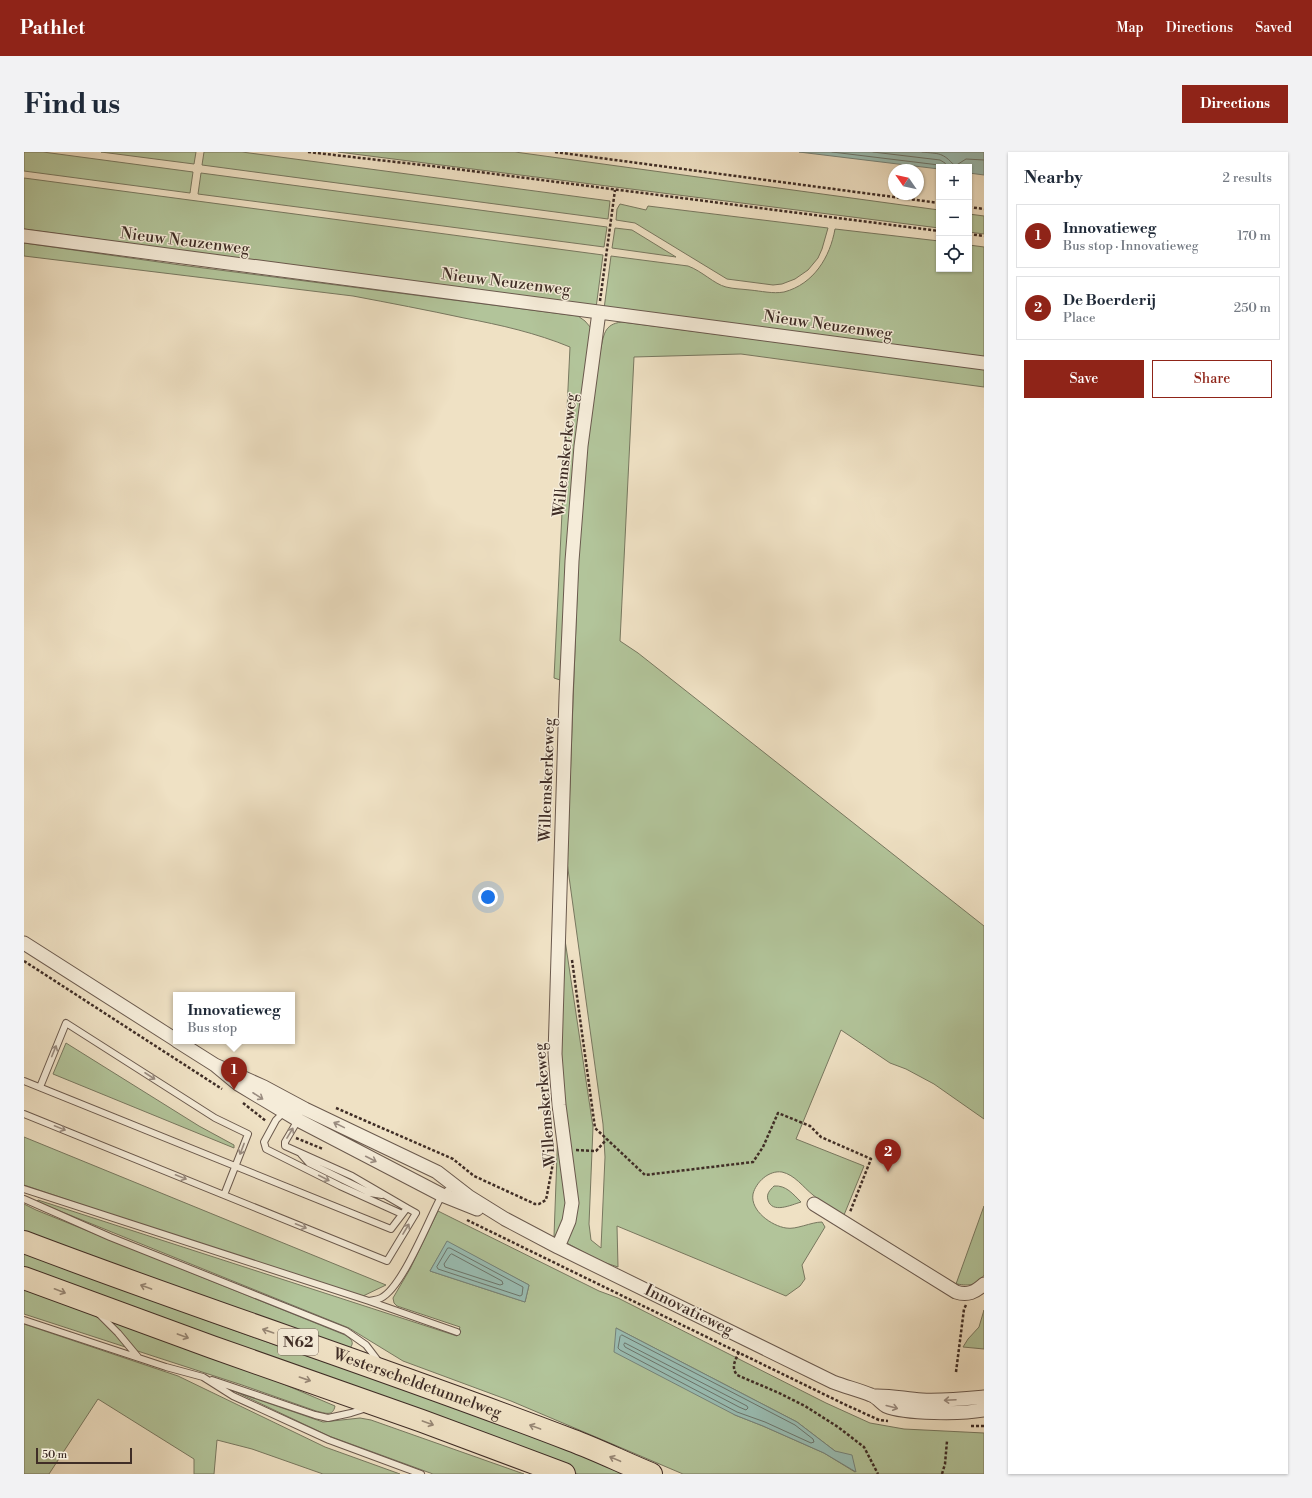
<!DOCTYPE html>
<html lang="en">
<head>
<meta charset="utf-8">
<style>
  :root { --surface:#fff; --page:#f2f2f3; --text:#1f2937; --muted:#747a83; --line:#e0e1e3; --accent:#8f2418 }
  body { margin:0; font-family:"Libre Bodoni",serif; background:var(--page); color:var(--text) }
  .controls { position:absolute; right:12px; top:12px; display:grid; overflow:hidden; border-radius:0px; box-shadow:0 1px 3px #0004 }
  .controls button { width:36px; height:36px; display:grid; place-items:center; padding:0; border:0; border-bottom:1px solid var(--line); background:var(--surface); color:var(--text); font:20px sans-serif }
  .compass { position:absolute; left:864px; top:12px; width:36px; height:36px; border-radius:50%; background:var(--surface); box-shadow:0 1px 3px #0004; rotate:304deg }
  .scale { position:absolute; left:12px; bottom:10px; width:96px; box-sizing:border-box; padding-left:4px; border:2px solid #3f2d26; border-top:0; font-size:11px; line-height:14px; white-space:nowrap; color:#3f2d26; -webkit-text-stroke:3px #f5ecd9; paint-order:stroke }
  .you { position:absolute; left:464px; top:745px; width:14px; height:14px; margin:-10px; border:3px solid #fff; border-radius:50%; background:#1a73e8; box-shadow:0 0 0 6px #1a73e833 }
  .badge { display:grid; place-items:center; width:26px; height:26px; border-radius:50%; background:var(--accent); color:#fff; font-size:13px; font-weight:700 }
  .pin { position:absolute; translate:-50% -33px; filter:drop-shadow(0 1px 2px #0008) }
  .pin::after { content:''; position:absolute; top:21px; width:14px; height:12px; background:inherit; clip-path:polygon(0 0,100% 0,50% 100%) }
  .popup { position:absolute; left:149px; top:840px; width:122px; height:52px; box-sizing:border-box; display:grid; place-content:center; border-radius:0px; background:var(--surface); filter:drop-shadow(0 1px 3px #0005); font-size:13px; white-space:nowrap; color:var(--muted) }
  .popup b { font-size:15px; color:var(--text) }
  .popup::after { content:''; position:absolute; left:50%; top:100%; margin-left:-8px; border:8px solid transparent; border-top-color:var(--surface) }
  .list { margin:0; padding:0; list-style:none }
  h2 { display:flex; justify-content:space-between; align-items:center; height:52px; margin:0; padding:0 16px; font-size:17px }
  h2 small { font-size:13px; font-weight:400; color:var(--muted) }
  .list li { display:grid; grid-template-columns:26px 1fr auto; gap:12px; align-items:center; box-sizing:border-box; height:64px; margin:0 8px 8px; padding:0 8px; border:1px solid var(--line); border-radius:0px }
  .list b { display:block; font-size:15px; white-space:nowrap }
  .list p { margin:0; font-size:13px; white-space:nowrap; color:var(--muted) }
  .list em { font-size:13px; font-style:normal; color:var(--muted) }
  .actions { display:flex; gap:8px; padding:12px 16px }
  .actions a { flex:1; padding:9px 0; border:1px solid var(--accent); border-radius:0px; text-align:center; font-size:14px; color:var(--accent) }
  .actions .main { background:var(--accent); color:#fff }
  .icon { flex:none; width:22px; height:22px; fill:none; stroke:currentColor; stroke-width:2; stroke-linecap:round; stroke-linejoin:round }
  .map { position:relative; flex:none; width:960px; height:1322px; overflow:hidden; border-radius:0px }
  header { display:flex; align-items:center; gap:24px; box-sizing:border-box; height:56px; padding:0 20px; background:var(--accent); color:#fff }
  header strong { font-size:19px }
  nav { display:flex; gap:22px; margin-inline-start:auto; font-size:14px }
  .intro { display:flex; align-items:center; justify-content:space-between; box-sizing:border-box; height:96px; padding:0 24px }
  h1 { margin:0; font-size:28px }
  .button { padding:10px 18px; border-radius:0px; background:var(--accent); color:#fff; font-size:14px; font-weight:700 }
  main { display:flex; gap:24px; padding:0 24px }
  aside { flex:1; background:var(--surface); border-radius:0px; box-shadow:0 1px 3px #0004 }
  .map>svg:first-child { display:block }
</style>
</head>
<body>
<header>
<strong>Pathlet</strong>
<nav><a>Map</a><a>Directions</a><a>Saved</a></nav>
</header>
<div class="intro"><h1>Find us</h1><a class="button">Directions</a></div>
<main>
<div class="map">
<svg width="960" height="1322" viewBox="0 0 960 1322">
  <rect width="100%" height="100%" fill="#efe1c4"/>
  <filter id="stains"><feTurbulence type="fractalNoise" baseFrequency=".005" numOctaves="4"/><feColorMatrix values="0 0 0 0 .2 0 0 0 0 .09 0 0 0 0 .02 0 0 0 .5 -.17"/></filter>
  <radialGradient id="worn" r=".72"><stop offset=".6" stop-color="#630" stop-opacity="0"/><stop offset="1" stop-color="#630" stop-opacity=".3"/></radialGradient>
  <!-- green -->
  <path fill="#b2c49a" stroke="#787860" fill-rule="evenodd" d="M0,0h19l150,20 -3,21 -166,-22z
    M77,0h95l-2,12z
    M180,0h38l368,49 -2,18 -406,-54z
    M314,0h177l424,58v18z
    M177,21l406,54 -3,20 -406,-53z
    M0,26l579,77 -7,53 -572,-79z
    M596,52l26,6 2,-4 180,22 -6,21 -4,9 -10,12 -13,9 -13,5 -9,1 -46,-6 -92,-56 -19,-3 1,-11z
    M945,62l15,2v18l-15,-2z
    M591,76l17,2 44,27 -64,-9z
    M811,77l104,12v28h30v-24l15,2v110l-380,-48 7,-53 77,10c14,5 26,18 38,21 8,2 16,2 24,3 11,1 23,4 34,2 30,-8 46,-35 51,-63z
    M0,91l156,22 398,51 7,5 6,7 -28,353 -9,-3 16,-331c-34,-14 -69,-22 -106,-29 -37,-8 -74,-15 -111,-22l-329,-40z
    M598,170l362,47v18l-243,-33 -107,3 -14,284 18,12 346,273v193l-50,-35 -28,-15 -16,-6 -49,-33 -45,109 68,27 -20,49c-11,-6 -21,-12 -31,-20 -10,-8 -18,-20 -31,-23 -13,-2 -26,10 -29,22 -3,17 19,32 33,34 10,2 25,-6 36,-6l3,5 -23,38 3,14 -5,7 -14,10 -169,-70 1,41 -18,-6 -46,-25 11,-296 28,187 -4,97 2,16 10,8 4,-91 -2,-33 -36,-262 14,-370 19,-140c4,-16 3,-28 22,-30z
    M42,891l133,83 35,19v3l-181,-74z
    M0,985l362,148 -25,12 -142,-46 -195,-66z
    M750,1034c12,-1 19,8 27,16 -10,3 -29,12 -33,-2 -2,-6 2,-10 6,-14z
    M14,1048l419,136 3,-9 -63,-21 -3,-3 -1,-5 17,-29 28,-58 161,80 19,7 208,105 44,20 34,6 80,4v41h-301l-172,-73 -108,-40 -54,-33 -309,-125 -3,-2zM423,1090l82,43 -4,17 -95,-31zM592,1176l181,94 38,29 20,21 -31,-19 -61,-27 -28,-11z
    M0,1052l12,6 309,125c6,4 10,7 5,13l-326,-112z
    M960,1054v69c-7,11 -15,11 -27,9h-1z
    M0,1100c81,31 161,61 243,90 121,43 244,79 361,132h-50l-95,-38 -459,-168z
    M0,1134l217,80 94,40c-2,11 -10,7 -19,5l-74,-26 -218,-71z
    M960,1158v39l-21,-2 5,-8 11,-12z
    M0,1172l154,52 147,71 75,27h-77l-71,-25 -35,-9 -3,34h-20v-15l-96,-60 -49,75h-25z
    M212,1240l87,30 37,-4 11,2 153,54h-91l-104,-38z"/>
  <!-- water -->
  <path fill="#9abeb4" stroke="#76847b" d="M775,0h185v23l-15,-2v-6h-30v2z
    M423,1089l82,44 -4,17 -95,-31z
    M592,1176l181,94 38,29 17,4 4,17 -32,-19 -61,-27 -28,-11 -121,-63z"/>
  <g fill="none" stroke-linecap="round" stroke-linejoin="round">
    <!-- shore -->
    <path stroke="#6c766d" stroke-width="1" d="M808,0l107,13 3,2
      M849,0l67,8 5,3 2,4
      M898,0c18,2 20,0 33,14l11,-7 18,1
      M424,1096h2l73,39 -1,8 -2,1 -82,-27 -1,-2z
      M428,1102l50,27 1,3 -3,1 -55,-18 -1,-3 6,-9z
      M598,1183l173,90 18,14 1,3 -3,1 -46,-21 -28,-10 -117,-62 -2,-2 2,-11z
      M601,1191l122,63 1,2 -2,2 -7,-3 -114,-60 -1,-2z"/>
    <!-- service casing -->
    <g stroke="#6b5a4e" stroke-width="8">
      <path id="service" d="M0,929l367,148 16,-21 9,5 -29,48 -363,-147
        M16,935l26,-64 149,95 33,16 -24,61
        M260,960l-8,8 -12,22 2,7 74,37 62,28
        M274,968l-13,22v4l67,30 55,32
        M277,1002l8,9 61,30 12,2
        M0,1037l345,112c3,-1 8,-1 12,-3 22,-11 48,-80 61,-103l6,-5 8,-3
        M0,1047l86,38 236,94 20,14 13,17
        M345,1149l88,31
        M74,1161l20,20 20,24
        M0,1168l142,47 37,10 30,19 96,44 92,34
        M188,1228l103,35 13,3 23,-5 16,-5"/>
    </g>
    <!-- minor casing -->
    <g stroke="#6b5a4e" stroke-width="15">
      <path id="minor" d="M0,84l960,127
        M0,791l152,97
        M153,889l38,24 23,19 60,36 144,75 35,14
        M191,913l49,22 41,22 132,63 31,24 37,23 53,28 275,135c13,5 26,8 38,13 6,2 10,8 15,11 19,8 77,8 98,4
        M790,1052l142,88c12,4 19,0 28,-8
        M534,1095l11,-26 3,-18 -13,-98 -4,-51 11,-358 6,-135 9,-115 18,-134
        M849,1244c17,-1 32,3 49,4 21,1 41,-1 62,-3"/>
    </g>
    <!-- trunk casing -->
    <g stroke="#3f2d26" stroke-width="24">
      <g id="trunk">
        <path id="s1" d="M0,1090c181,69 366,128 547,198 27,10 53,23 80,34"/>
        <path d="M0,1126l188,69 210,74 142,53"/>
      </g>
    </g>
    <!-- path -->
    <path stroke="#3f2d26" stroke-width="2.5" stroke-dasharray="3 2" stroke-linecap="butt" d="M284,0l132,15 499,64
      M531,0l384,51
      M945,55l15,2
      M945,82l15,2
      M576,149l15,-111
      M548,808l23,168 50,47 108,-13 10,-15 15,-34 32,13 11,11 50,22 -21,53
      M0,809l198,128
      M219,951l23,18
      M312,956l117,51 21,17 61,28h4l7,-4 7,-37
      M272,986l27,11
      M552,998l20,1 11,-12
      M443,1068l379,185 33,15 9,1
      M715,1200c-4,9 -8,15 -2,23l42,18 26,13 33,21 26,20 14,27
      M932,1220l8,-63 2,-4
      M947,1274h13
      M918,1322l3,-10 2,-23"/>
    <!-- service -->
    <use href="#service" stroke="#f5ecd9" stroke-width="6"/>
    <!-- minor -->
    <use href="#minor" stroke="#f5ecd9" stroke-width="13"/>
    <!-- trunk -->
    <use href="#trunk" stroke="#efe1c4" stroke-width="22"/>
  </g>
  <!-- one-way arrows -->
  <defs><path id="oneway-shaft" d="M-6 0H5M1.5-3L5.5 0L1.5 3" fill="none" stroke-width="1.6" stroke-linecap="round" stroke-linejoin="round"/></defs>
  <g stroke="#9a8c80">
    <use href="#oneway-shaft" transform="translate(30 899) rotate(-68)"/>
    <use href="#oneway-shaft" transform="translate(126 924) rotate(33)"/>
    <use href="#oneway-shaft" transform="translate(234 944) rotate(33)"/>
    <use href="#oneway-shaft" transform="translate(315 973) rotate(-154)"/>
    <use href="#oneway-shaft" transform="translate(36 976) rotate(22)"/>
    <use href="#oneway-shaft" transform="translate(266 981) rotate(-59)"/>
    <use href="#oneway-shaft" transform="translate(218 997) rotate(111)"/>
    <use href="#oneway-shaft" transform="translate(347 1007) rotate(27)"/>
    <use href="#oneway-shaft" transform="translate(157 1025) rotate(22)"/>
    <use href="#oneway-shaft" transform="translate(300 1026) rotate(27)"/>
    <use href="#oneway-shaft" transform="translate(277 1074) rotate(22)"/>
    <use href="#oneway-shaft" transform="translate(382 1077) rotate(-59)"/>
    <use href="#oneway-shaft" transform="translate(926 1248) rotate(177)"/>
    <use href="#oneway-shaft" transform="translate(868 1255) rotate(15)"/>
  </g>
  <g stroke="#978775">
    <use href="#oneway-shaft" transform="translate(122 1135) rotate(-160)"/>
    <use href="#oneway-shaft" transform="translate(36 1139) rotate(21)"/>
    <use href="#oneway-shaft" transform="translate(244 1179) rotate(-161)"/>
    <use href="#oneway-shaft" transform="translate(159 1184) rotate(20)"/>
    <use href="#oneway-shaft" transform="translate(281 1227) rotate(19)"/>
    <use href="#oneway-shaft" transform="translate(404 1271) rotate(20)"/>
    <use href="#oneway-shaft" transform="translate(511 1275) rotate(-160)"/>
    <use href="#oneway-shaft" transform="translate(591 1307) rotate(-157)"/>
  </g>
  <g text-anchor="middle" dominant-baseline="central" stroke-width="3" stroke-linejoin="round" paint-order="stroke">
    <!-- shield labels -->
    <rect fill="#f5ecd9" stroke="#76665c" stroke-width="1" x="254" y="1177" width="40" height="26" rx="3"/>
    <g font-size="15" font-weight="bold" fill="#3f2d26">
      <text x="274" y="1190">N62</text>
    </g>
    <!-- street labels -->
    <g font-size="16" fill="#3f2d26" stroke="#f5ecd9">
      <text transform="translate(161 89) rotate(7)">Nieuw Neuzenweg</text>
      <text transform="translate(482 130) rotate(7)">Nieuw Neuzenweg</text>
      <text transform="translate(804 173) rotate(8)">Nieuw Neuzenweg</text>
      <text transform="translate(541 303) rotate(-84)">Willemskerkeweg</text>
      <text transform="translate(523 628) rotate(-88)">Willemskerkeweg</text>
      <text transform="translate(521 953) rotate(-95)">Willemskerkeweg</text>
      <text transform="translate(665 1158) rotate(26)">Innovatieweg</text>
      <text stroke="none"><textPath href="#s1" startOffset="418">Westerscheldetunnelweg</textPath></text>
    </g>
  </g>
  <rect width="100%" height="100%" filter="url(#stains)"/>
  <rect width="100%" height="100%" fill="url(#worn)"/>
</svg>
<div class="controls">
<button>+</button>
<button>−</button>
<button><svg class="icon" aria-label="locate" viewBox="0 0 24 24"><circle cx="12" cy="12" r="6"/><path d="M12 2v4M12 18v4M2 12h4M18 12h4"/></svg></button>
</div>
<svg class="compass" viewBox="-18 -18 36 36"><path d="M0-13l5 13h-10z" fill="#e53935"/><path d="M0 13l5-13h-10z" fill="#747a83"/></svg>
<div class="scale">50 m</div>
<div class="you"></div>
<div class="pin badge" style="left:210px;top:938px">1</div>
<div class="popup"><b>Innovatieweg</b>Bus stop</div>
<div class="pin badge" style="left:864px;top:1020px">2</div>
</div>
<aside>
<h2>Nearby<small>2 results</small></h2>
<ul class="list">
<li><span class="badge">1</span><div><b>Innovatieweg</b><p>Bus stop · Innovatieweg</p></div><em>170 m</em></li>
<li><span class="badge">2</span><div><b>De Boerderij</b><p>Place</p></div><em>250 m</em></li>
</ul>
<div class="actions"><a class="main">Save</a><a>Share</a></div>
</aside>
</main>
</body>
</html>
